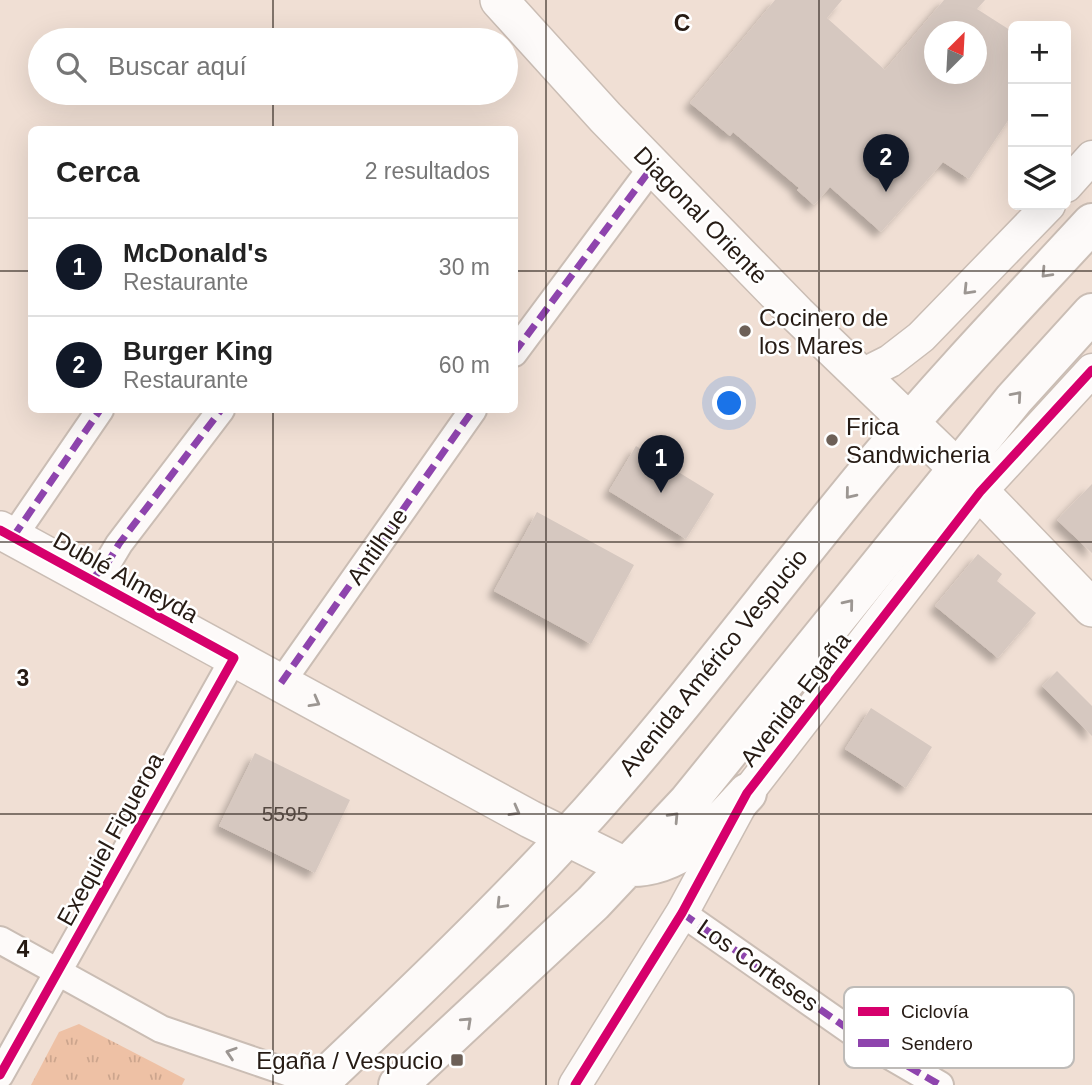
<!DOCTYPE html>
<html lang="es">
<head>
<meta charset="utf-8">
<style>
  :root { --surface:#fff; --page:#f2f2f2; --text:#222; --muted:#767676; --line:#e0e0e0; --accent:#111827 }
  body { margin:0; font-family:Arial,sans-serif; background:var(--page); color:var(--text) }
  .controls { position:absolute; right:21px; top:21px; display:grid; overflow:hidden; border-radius:10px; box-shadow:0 7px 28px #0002 }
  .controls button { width:63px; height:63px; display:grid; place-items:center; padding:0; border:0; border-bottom:2px solid var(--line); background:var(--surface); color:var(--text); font:35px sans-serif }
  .compass { position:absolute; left:924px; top:21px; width:63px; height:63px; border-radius:50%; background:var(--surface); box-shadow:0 7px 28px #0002; rotate:24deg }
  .you { position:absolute; left:730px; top:404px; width:24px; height:24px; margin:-18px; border:5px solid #fff; border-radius:50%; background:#1a73e8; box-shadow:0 0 0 10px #1a73e833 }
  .badge { display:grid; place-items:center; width:46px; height:46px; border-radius:50%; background:var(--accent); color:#fff; font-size:23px; font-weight:700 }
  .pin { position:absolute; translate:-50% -58px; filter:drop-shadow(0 2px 4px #0008) }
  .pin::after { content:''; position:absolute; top:37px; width:24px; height:21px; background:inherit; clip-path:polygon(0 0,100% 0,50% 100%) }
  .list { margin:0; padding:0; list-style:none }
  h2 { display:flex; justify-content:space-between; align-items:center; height:91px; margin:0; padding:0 28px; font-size:30px }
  h2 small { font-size:23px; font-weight:400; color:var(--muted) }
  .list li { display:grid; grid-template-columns:46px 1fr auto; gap:21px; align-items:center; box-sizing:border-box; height:98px; padding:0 28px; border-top:2px solid var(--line) }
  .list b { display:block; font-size:26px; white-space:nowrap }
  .list p { margin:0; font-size:23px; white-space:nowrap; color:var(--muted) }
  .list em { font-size:23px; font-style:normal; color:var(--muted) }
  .icon { flex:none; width:38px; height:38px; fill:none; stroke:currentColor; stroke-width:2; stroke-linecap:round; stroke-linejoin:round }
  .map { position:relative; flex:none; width:1092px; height:1085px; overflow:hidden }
  .search { position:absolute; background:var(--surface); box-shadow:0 7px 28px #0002; left:28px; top:28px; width:490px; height:77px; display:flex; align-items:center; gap:18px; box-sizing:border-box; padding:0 24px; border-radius:38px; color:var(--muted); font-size:26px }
  .panel { position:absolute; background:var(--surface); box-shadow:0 7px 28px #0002; left:28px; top:126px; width:490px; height:287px; border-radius:10px }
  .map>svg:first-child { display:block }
</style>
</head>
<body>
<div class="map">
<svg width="1092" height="1085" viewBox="0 0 1092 1085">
  <defs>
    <pattern id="grass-tufts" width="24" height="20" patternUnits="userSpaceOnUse" patternTransform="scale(1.75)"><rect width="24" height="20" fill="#eec1a5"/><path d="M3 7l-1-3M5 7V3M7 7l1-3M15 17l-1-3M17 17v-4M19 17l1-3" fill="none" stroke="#cca58d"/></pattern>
    <filter id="shadow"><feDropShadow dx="-6" dy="6" stdDeviation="3.5" flood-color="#0004"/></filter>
  </defs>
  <rect width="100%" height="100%" fill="#f0dfd4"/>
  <!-- grass -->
  <path fill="url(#grass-tufts)" d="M79,1024l106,55 -3,6h-151l28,-53z"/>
  <!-- building -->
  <path fill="#d6c8c0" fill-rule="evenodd" filter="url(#shadow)" d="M775,0h67l-15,18 58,52 59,-70h41l-8,9 36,23v81l-44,66 -26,-17 -62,70 -51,-45 -16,18 -17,-15 2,-2 -66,-56 -3,4 -40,-33zM934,32h42v42h-42z
    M636,446l78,48 -28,45 -77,-48z
    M1092,484v69l-35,-33z
    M537,512l97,53 -43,79 -97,-53z
    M978,554l24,20 -5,7 39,32 -38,45 -63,-52z
    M1057,671l35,35v30l-50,-50z
    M871,708l61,39 -26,41 -61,-39z
    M255,753l95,47 -35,73 -96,-47z"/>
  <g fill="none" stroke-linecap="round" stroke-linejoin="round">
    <!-- minor casing -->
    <g stroke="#cabdb4" stroke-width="30">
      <path id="minor" d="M514,353l139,-187
        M13,537l87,-127
        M91,580l16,-16 12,-20 102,-134
        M281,683l192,-273
        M682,913l189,132 69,40
        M0,940l161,89 158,54
        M0,1075l234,-417"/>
    </g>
    <!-- tertiary casing -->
    <g stroke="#cabdb4" stroke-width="35">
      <path id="tertiary" d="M1066,186l26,-29
        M860,376l30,-15 31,-24 128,-132
        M575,1085l107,-172 65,-120 233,-301 112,-122"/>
    </g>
    <!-- secondary casing -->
    <g stroke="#cabdb4" stroke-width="40">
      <path id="secondary" d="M499,0l107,118 191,196 160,154 135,140
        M0,530l530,289 97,48"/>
    </g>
    <!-- primary casing -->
    <g stroke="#cabdb4" stroke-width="42">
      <path id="primary" d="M627,867c52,2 88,-39 120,-74
        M317,1085c93,-88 186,-177 272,-272 102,-114 193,-239 292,-357 67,-80 140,-156 211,-233
        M398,1085l195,-182 95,-101 326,-403 78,-86"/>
    </g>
    <!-- minor -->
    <use href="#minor" stroke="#fdfaf9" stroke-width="26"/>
    <!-- tertiary -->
    <use href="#tertiary" stroke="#fdfaf9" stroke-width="32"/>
    <!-- secondary -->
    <use href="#secondary" stroke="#fdfaf9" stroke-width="37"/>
    <!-- primary -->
    <use href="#primary" stroke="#fdfaf9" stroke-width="38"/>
    <!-- quiet -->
    <path stroke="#8e44ad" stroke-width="7" stroke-dasharray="14 7" stroke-linecap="butt" d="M514,353l139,-187
      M13,537l87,-127
      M91,580l16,-16 12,-20 102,-134
      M281,683l192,-273
      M682,913l189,132 69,40"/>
    <!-- cycleway casing -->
    <g stroke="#fff" stroke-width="13">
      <path id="cycleway" d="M0,530l234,128 -234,417
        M575,1085l107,-172 65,-120 233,-301 112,-122"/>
    </g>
    <!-- cycleway -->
    <use href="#cycleway" stroke="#d6006c" stroke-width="9"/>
  </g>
  <!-- one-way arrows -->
  <defs><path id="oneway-chevron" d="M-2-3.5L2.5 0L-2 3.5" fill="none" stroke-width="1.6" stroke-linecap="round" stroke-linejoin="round" transform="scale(1.75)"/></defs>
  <g stroke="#9c9692">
    <use href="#oneway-chevron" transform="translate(1046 273) rotate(133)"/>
    <use href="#oneway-chevron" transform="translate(968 290) rotate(134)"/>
    <use href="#oneway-chevron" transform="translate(1017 396) rotate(-49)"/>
    <use href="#oneway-chevron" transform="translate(850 494) rotate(129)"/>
    <use href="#oneway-chevron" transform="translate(849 604) rotate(-51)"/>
    <use href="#oneway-chevron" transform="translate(315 702) rotate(29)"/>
    <use href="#oneway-chevron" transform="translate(515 811) rotate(29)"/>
    <use href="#oneway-chevron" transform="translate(674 817) rotate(-47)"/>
    <use href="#oneway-chevron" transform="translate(501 904) rotate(134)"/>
    <use href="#oneway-chevron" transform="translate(467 1022) rotate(-43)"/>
    <use href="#oneway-chevron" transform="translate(231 1053) rotate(-162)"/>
  </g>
  <!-- grid -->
  <path fill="none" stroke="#261b14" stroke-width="2" stroke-opacity="0.55" d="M273,0v40M546,0v1085M819,0v1085M273,93v37M0,271h32M514,271h578M273,410v675M0,542h1092M0,814h1092"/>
  <!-- markers -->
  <g fill="#6d6057" stroke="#fff" stroke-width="2.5">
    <circle cx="745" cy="331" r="7"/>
    <circle cx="832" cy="440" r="7"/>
    <rect x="450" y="1053" width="14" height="14" rx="3.5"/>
  </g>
  <g text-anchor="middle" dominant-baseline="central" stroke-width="5" stroke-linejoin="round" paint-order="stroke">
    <!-- number labels -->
    <g font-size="21" fill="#544841">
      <text x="285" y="813">5595</text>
    </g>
    <!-- street labels -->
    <g font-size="24" fill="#261b14" stroke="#fff">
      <text transform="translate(701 215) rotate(46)">Diagonal Oriente</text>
      <text transform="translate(377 546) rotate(-55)">Antilhue</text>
      <text transform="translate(126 577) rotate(29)">Dublé Almeyda</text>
      <text transform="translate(713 662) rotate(-51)">Avenida Américo Vespucio</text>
      <text transform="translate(795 699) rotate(-52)">Avenida Egaña</text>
      <text transform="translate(110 839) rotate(-61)">Exequiel Figueroa</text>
      <text transform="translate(758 965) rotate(35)">Los Corteses</text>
    </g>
    <!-- poi labels -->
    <g font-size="24" fill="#261b14" stroke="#fff" text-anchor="start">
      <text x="759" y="317">Cocinero de<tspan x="759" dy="28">los Mares</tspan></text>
      <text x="846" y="426">Frica<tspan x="846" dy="28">Sandwicheria</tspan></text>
      <text x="443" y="1060" text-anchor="end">Egaña / Vespucio</text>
    </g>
  </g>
  <!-- legend -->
  <rect x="844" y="987" width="230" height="81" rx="10" fill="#fff" stroke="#bebbb8" stroke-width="2"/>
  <rect x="858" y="1007" width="31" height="9" fill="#d6006c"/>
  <rect x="858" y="1039" width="31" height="8" fill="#8e44ad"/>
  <g font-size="19" fill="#261b14">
    <text x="901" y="1018">Ciclovía</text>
    <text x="901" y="1050">Sendero</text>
  </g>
  <g font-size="23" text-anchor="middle" font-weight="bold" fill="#261b14" stroke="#fff" stroke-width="5" stroke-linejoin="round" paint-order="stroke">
    <text x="682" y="31">C</text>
    <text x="23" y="686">3</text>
    <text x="23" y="957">4</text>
  </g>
</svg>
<div class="controls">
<button>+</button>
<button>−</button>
<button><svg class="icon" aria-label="layers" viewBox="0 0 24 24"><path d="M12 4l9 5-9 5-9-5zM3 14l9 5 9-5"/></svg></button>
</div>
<svg class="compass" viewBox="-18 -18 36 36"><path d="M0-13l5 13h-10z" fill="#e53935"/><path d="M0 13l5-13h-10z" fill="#767676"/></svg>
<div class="you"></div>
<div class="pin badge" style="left:661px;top:493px">1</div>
<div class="pin badge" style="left:886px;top:192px">2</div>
<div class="search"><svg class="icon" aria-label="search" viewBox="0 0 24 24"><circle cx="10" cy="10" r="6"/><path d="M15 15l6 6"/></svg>Buscar aquí</div>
<section class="panel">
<h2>Cerca<small>2 resultados</small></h2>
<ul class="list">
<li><span class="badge">1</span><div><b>McDonald's</b><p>Restaurante</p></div><em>30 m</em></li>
<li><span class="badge">2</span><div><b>Burger King</b><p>Restaurante</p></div><em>60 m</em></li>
</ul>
</section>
</div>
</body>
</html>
